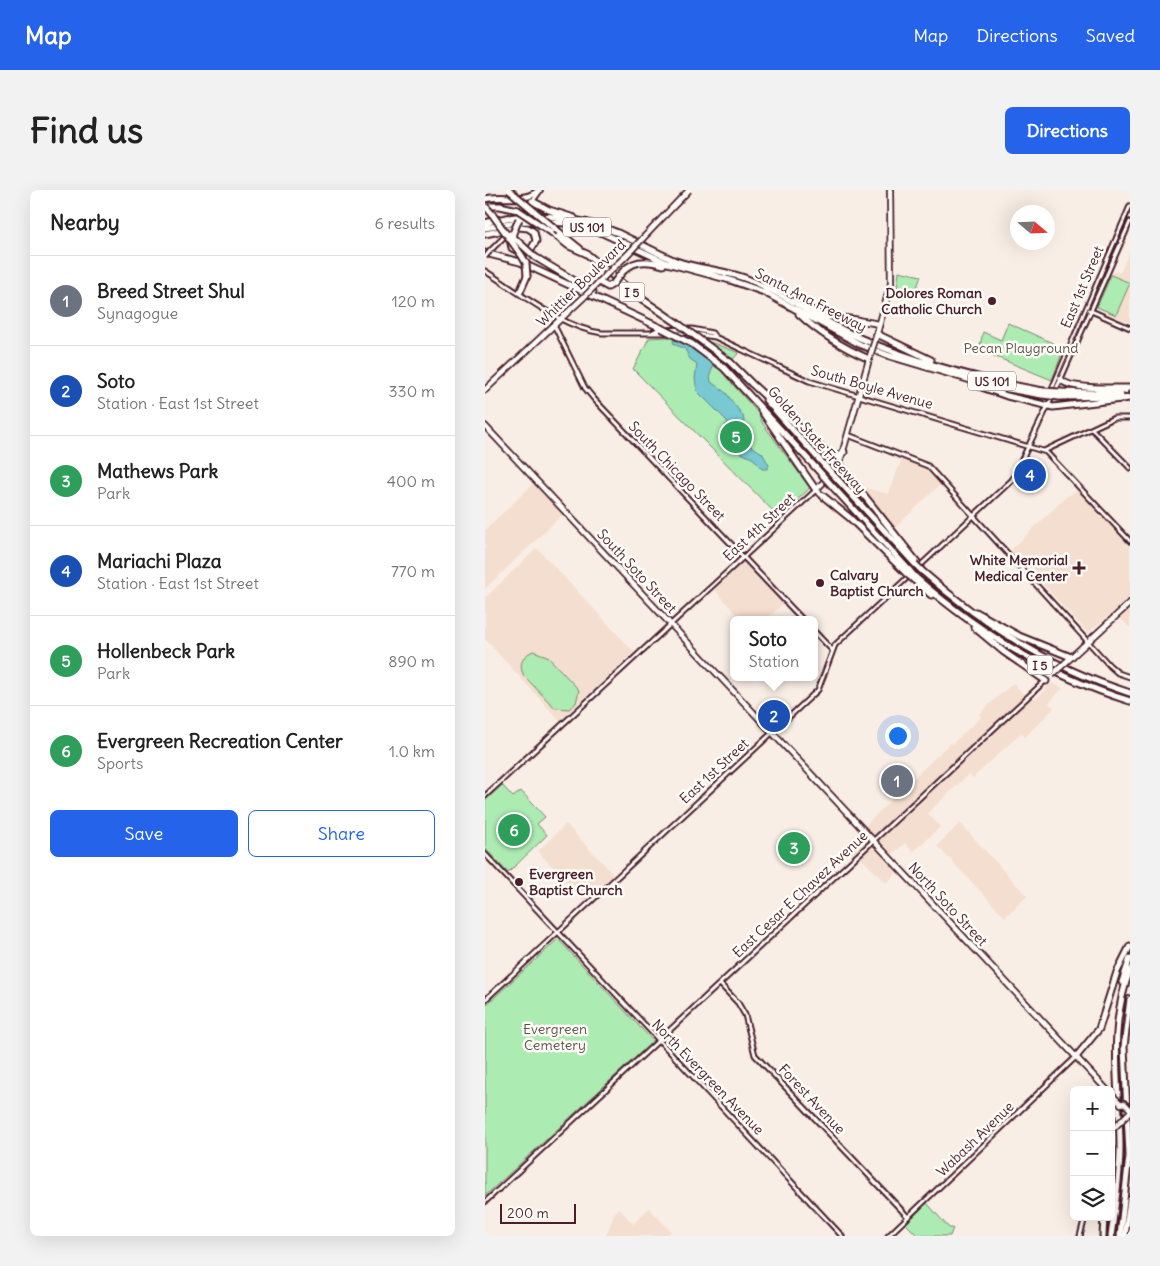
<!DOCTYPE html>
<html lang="en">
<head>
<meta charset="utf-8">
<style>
  :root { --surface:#fff; --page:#f2f2f2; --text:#222; --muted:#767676; --line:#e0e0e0; --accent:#2563eb }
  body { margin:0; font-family:Delius,sans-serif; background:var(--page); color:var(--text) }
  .controls { position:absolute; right:15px; bottom:15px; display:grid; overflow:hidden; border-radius:8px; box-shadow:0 5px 20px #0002 }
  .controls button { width:45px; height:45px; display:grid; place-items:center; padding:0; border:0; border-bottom:1px solid var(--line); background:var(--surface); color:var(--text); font:25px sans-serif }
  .compass { position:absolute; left:525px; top:15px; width:45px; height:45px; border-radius:50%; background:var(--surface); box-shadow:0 5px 20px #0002; rotate:109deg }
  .scale { position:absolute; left:15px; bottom:12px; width:76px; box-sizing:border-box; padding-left:5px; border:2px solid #4a1f2b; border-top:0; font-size:14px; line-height:18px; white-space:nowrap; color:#4a1f2b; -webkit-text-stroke:4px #fdfcf7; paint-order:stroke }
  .you { position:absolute; left:412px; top:545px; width:18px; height:18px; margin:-12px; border:4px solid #fff; border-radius:50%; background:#1a73e8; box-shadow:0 0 0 8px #1a73e833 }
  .badge { display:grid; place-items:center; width:32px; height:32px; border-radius:50%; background:var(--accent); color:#fff; font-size:16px; font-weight:700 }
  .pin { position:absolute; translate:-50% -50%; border:2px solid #fff; box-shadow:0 1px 5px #0006 }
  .popup { position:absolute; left:245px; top:426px; width:88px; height:65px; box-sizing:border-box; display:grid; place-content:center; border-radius:8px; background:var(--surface); filter:drop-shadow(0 1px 4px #0005); font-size:16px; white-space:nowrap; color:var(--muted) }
  .popup b { font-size:19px; color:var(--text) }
  .popup::after { content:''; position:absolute; left:50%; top:100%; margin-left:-10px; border:10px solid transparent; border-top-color:var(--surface) }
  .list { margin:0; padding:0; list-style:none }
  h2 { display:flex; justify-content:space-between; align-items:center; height:65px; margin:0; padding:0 20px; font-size:21px }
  h2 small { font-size:16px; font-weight:400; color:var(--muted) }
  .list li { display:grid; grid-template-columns:32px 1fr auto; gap:15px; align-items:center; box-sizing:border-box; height:90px; padding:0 20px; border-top:1px solid var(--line) }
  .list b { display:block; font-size:19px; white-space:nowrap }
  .list p { margin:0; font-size:16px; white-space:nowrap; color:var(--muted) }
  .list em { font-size:16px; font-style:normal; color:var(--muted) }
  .actions { display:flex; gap:10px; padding:15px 20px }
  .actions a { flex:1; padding:11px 0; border:1px solid var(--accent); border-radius:8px; text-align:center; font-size:18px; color:var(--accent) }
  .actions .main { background:var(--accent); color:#fff }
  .icon { flex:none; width:28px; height:28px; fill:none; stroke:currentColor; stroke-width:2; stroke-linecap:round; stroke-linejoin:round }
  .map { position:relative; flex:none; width:645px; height:1046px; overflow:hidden; border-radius:8px }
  header { display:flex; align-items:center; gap:30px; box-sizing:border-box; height:70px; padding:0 25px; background:var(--accent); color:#fff }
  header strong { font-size:24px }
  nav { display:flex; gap:28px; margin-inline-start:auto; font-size:18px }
  .intro { display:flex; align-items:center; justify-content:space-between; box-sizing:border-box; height:120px; padding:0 30px }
  h1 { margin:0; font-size:35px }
  .button { padding:12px 22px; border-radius:8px; background:var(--accent); color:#fff; font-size:18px; font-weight:700 }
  main { display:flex; gap:30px; padding:0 30px }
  aside { flex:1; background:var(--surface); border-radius:8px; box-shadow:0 5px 20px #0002 }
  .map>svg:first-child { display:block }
</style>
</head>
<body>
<header>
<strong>Map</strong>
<nav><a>Map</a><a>Directions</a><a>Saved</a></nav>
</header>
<div class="intro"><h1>Find us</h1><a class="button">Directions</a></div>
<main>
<aside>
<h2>Nearby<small>6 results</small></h2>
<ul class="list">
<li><span class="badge" style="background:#6b7280">1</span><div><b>Breed Street Shul</b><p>Synagogue</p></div><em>120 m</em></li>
<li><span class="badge" style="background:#1a4fb4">2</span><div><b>Soto</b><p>Station · East 1st Street</p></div><em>330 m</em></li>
<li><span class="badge" style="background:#2e9e5b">3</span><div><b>Mathews Park</b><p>Park</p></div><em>400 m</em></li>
<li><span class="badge" style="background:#1a4fb4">4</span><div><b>Mariachi Plaza</b><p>Station · East 1st Street</p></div><em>770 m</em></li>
<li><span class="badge" style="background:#2e9e5b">5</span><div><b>Hollenbeck Park</b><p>Park</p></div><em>890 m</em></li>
<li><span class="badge" style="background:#2e9e5b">6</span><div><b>Evergreen Recreation Center</b><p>Sports</p></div><em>1.0 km</em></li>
</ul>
<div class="actions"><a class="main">Save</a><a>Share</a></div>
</aside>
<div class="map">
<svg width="645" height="1046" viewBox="0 0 645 1046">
  <rect width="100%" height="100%" fill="#f9eee5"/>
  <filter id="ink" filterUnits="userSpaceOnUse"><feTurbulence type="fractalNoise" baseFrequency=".02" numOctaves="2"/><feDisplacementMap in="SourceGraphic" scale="10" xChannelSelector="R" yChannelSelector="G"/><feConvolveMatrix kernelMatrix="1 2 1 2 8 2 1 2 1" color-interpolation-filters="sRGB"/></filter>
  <g filter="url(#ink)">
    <!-- built -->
    <path fill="#f4decf" d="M645,61v72l-35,-16 15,-33 6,-3 4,2z
      M417,269l23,8 16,17 -46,44 -29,-31 -4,-10 26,7z
      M49,293l29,31 -78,75v-59z
      M593,300l52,57v81l-16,-17 -26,22 -77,-83 54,-52z
      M52,358l97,104 -74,69 -75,-82v-41z
      M260,371l39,42 -19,17h-24l-27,-31z
      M528,493l12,13 11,3 15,-16 12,5 -14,15 5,5 -29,29 -4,-4 -48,45 -4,-4 -41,39 12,14 -27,25 -8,-9 -19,17 11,12 -11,11 -31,-31 -3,2 -8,-8 106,-103 2,1 29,-27 -2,-3z
      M475,633l67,73 -22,21 -68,-71z
      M81,634l48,51 -30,27 -46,-51z
      M134,1018l14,16 16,-16 22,23 -5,5h-60l8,-22z"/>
    <!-- green -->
    <path fill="#acebb2" stroke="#7b856e" d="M414,81l22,5 -5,14 -19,-2z
      M626,85l19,8 -14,32 -19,-8z
      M523,133l56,25 -12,32 -73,-30 4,-18 18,8z
      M182,147l33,1 39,15 -18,18 37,42 5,11 47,64 -31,29 -146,-148 16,-31z
      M48,461l14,5 32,34 -3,13 -7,6 -14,-1 -31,-32c-6,-11 -2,-20 9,-25z
      M17,595l11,12 8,-6 24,26 -8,7 10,11 -39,38 -23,-25v-47z
      M73,749l95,102 -168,155v-190z
      M442,1013l22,25h4l-3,8h-32l-12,-12z"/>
    <!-- water -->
    <path fill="#79c9d2" stroke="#66858f" d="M188,150l34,4 10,11 -7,20 1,7 15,11 17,23 5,28 14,9 7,12 -2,4h-5l-8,-10 -13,-6 -6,-12 -10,-12 2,-1 -2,-3 3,-1 -1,-3 -30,-30 -2,-13 2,-14 -7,-5 -5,-10 -11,-5z"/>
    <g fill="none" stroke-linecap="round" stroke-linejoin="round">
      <!-- secondary casing -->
      <g stroke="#4a1f2b" stroke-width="7">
        <path id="secondary" d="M41,20l14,-19
          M5,61l18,-18
          M0,81c34,21 77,57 117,62h86l27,4 94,44 237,71 84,89
          M604,120l41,18
          M69,135l31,63 9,11 209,221
          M168,142l4,-2 35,-1 20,4 3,4
          M566,201l79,-185
          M607,239l38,39
          M363,245l80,31 182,200 8,7 12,4
          M559,261l70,-33h16
          M329,441l18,19
          M0,606l331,-306
          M0,664l357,382
          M235,794l18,19 7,12 10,40 153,162
          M0,810l333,-310 17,-45 177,-165 47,-97 71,-161
          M0,1012l560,-521
          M403,1046l188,-179
          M595,1046l5,-19"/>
      </g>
      <!-- primary casing -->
      <g stroke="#4a1f2b" stroke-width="8">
        <path id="primary" d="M127,79l13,-12
          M108,98l11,-11
          M372,130l22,4
          M391,147l15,-54 -1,-93
          M0,200l100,-94
          M0,236l622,664
          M338,306l-7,-6 18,-19 7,-13 29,-102
          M580,473l65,-60"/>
      </g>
      <!-- highway casing -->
      <g stroke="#4a1f2b" stroke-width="9">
        <path id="highway" d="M0,9c18,-5 39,5 54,-9
          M47,11l17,9 25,8
          M0,16h15l18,4
          M0,33c42,-13 93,-7 133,10 19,9 38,20 58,28 25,9 52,9 76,20 39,16 72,42 110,58 58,25 120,41 181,52
          M0,38l37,-7 44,2 30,7 71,33 63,17 34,12 97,53 29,11 101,30 51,9
          M66,42l18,14 18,8 49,41 44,30
          M74,42l21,17
          M0,44l34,-7 9,1 6,4 2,9 -6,10 -8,2 -10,-5 -2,-9
          M0,63l35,9 141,66
          M50,67l58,35
          M134,86c12,-16 26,-17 44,-11
          M114,92l9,5 5,-3
          M35,102l7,-16
          M326,120l14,6 32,4
          M314,124c20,19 45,34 70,45
          M392,144l54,26
          M245,172l22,22
          M239,178l94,102
          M576,189c5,11 56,9 69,9
          M266,193l88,81 78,98
          M491,195l31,11 46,11 77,-9
          M575,202l32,1 33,-2
          M574,207l62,-1
          M281,210l59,66
          M276,220l55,80
          M346,266l6,1 7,-5
          M354,291l76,83
          M349,298l75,82
          M338,306l27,22 56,55
          M437,381c62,55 129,97 208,122
          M430,387c64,56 133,99 215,124
          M428,389l18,16
          M491,422l43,24 52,21
          M489,437l30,25 42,29
          M637,792l8,-24
          M591,867l23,-28 18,-57 13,-26
          M618,1046l1,-19
          M626,1046c4,-29 9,-58 9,-88 0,-62 -13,-117 10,-178
          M635,1046l9,-80 -5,-109 6,-48
          M640,1046l5,-36"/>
      </g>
      <!-- secondary -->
      <use href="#secondary" stroke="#fdfcf7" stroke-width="3"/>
      <!-- primary -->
      <use href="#primary" stroke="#fdfcf7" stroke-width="4.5"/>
      <!-- highway -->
      <use href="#highway" stroke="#fdfcf7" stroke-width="5"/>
      <!-- tram -->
      <path stroke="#4a1f2b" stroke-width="1" d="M573,187l72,-166"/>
      <!-- secondary-bridge casing -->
      <g stroke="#4a1f2b" stroke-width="7" stroke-linecap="butt">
        <path id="secondary-bridge" d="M0,67l5,-6"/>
      </g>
      <!-- primary-bridge casing -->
      <g stroke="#4a1f2b" stroke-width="8" stroke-linecap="butt">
        <path id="primary-bridge" d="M140,67l64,-67
          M119,87l8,-8
          M100,106l8,-8
          M385,166l6,-19
          M567,485l13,-12
          M626,904l10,10 3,-1 6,6
          M628,939l17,-17"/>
      </g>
      <!-- highway-bridge casing -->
      <g stroke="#4a1f2b" stroke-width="9" stroke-linecap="butt">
        <path id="highway-bridge" d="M24,0l50,42
          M0,16l8,9
          M33,20l33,22
          M7,24l30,42 4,7 1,13
          M25,44l25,23
          M26,48l8,-19
          M128,94l6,-8
          M195,135l50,37
          M176,138l31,16 32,24
          M558,201l17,1
          M557,205l17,2
          M340,276l14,15
          M333,280l16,18
          M430,374l7,7
          M424,380l6,7
          M421,383l7,6"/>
      </g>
      <!-- secondary-bridge -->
      <use href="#secondary-bridge" stroke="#fdfcf7" stroke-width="3"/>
      <!-- primary-bridge -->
      <use href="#primary-bridge" stroke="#fdfcf7" stroke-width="4.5"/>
      <!-- highway-bridge -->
      <use href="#highway-bridge" stroke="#fdfcf7" stroke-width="5"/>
    </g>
  </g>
  <!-- markers -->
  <g fill="#4a1f2b" stroke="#fdfcf7" stroke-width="2">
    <circle cx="507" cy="111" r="5"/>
    <path d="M591.5 370.5h5v5h5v5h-5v5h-5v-5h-5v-5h5z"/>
    <circle cx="335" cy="393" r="5"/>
    <circle cx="34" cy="692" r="5"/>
  </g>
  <g text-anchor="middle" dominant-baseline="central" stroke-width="5" stroke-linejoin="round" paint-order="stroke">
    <!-- shield labels -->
    <g fill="#fdfcf7" stroke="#806168" stroke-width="1">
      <rect x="78" y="27.5" width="48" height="19" rx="4"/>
      <rect x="134.5" y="92.5" width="25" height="19" rx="4"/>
      <rect x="483" y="181.5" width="48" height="19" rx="4"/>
      <rect x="542.5" y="465.5" width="25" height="19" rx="4"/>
    </g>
    <g font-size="12" font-weight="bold" fill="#4a1f2b">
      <text x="102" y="37">US 101</text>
      <text x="147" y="102">I 5</text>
      <text x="507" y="191">US 101</text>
      <text x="555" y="475">I 5</text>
    </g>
    <!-- street labels -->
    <g font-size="14" fill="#4a1f2b" stroke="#fdfcf7">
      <text transform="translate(96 93) rotate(-44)">Whittier Boulevard</text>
      <text transform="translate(597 97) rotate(-67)">East 1st Street</text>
      <text transform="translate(326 110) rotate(27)">Santa Ana Freeway</text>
      <text transform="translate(387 197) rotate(16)">South Boyle Avenue</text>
      <text transform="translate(332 250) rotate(48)">Golden State Freeway</text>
      <text transform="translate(192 281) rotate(46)">South Chicago Street</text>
      <text transform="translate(274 337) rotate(-43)">East 4th Street</text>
      <text transform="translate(152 381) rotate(47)">South Soto Street</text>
      <text transform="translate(229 581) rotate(-43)">East 1st Street</text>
      <text transform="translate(315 704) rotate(-43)">East Cesar E Chavez Avenue</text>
      <text transform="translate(463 714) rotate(47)">North Soto Street</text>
      <text transform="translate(223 887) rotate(46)">North Evergreen Avenue</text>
      <text transform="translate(327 909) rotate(47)">Forest Avenue</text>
      <text transform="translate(490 949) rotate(-44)">Wabash Avenue</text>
    </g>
    <!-- poi labels -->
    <g font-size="14" font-weight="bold" fill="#4a1f2b" stroke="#fdfcf7" text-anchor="end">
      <text x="497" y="103">Dolores Roman<tspan x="497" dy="16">Catholic Church</tspan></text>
      <text x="583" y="370">White Memorial<tspan x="583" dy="16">Medical Center</tspan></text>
      <text x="345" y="385" text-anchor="start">Calvary<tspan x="345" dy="16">Baptist Church</tspan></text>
      <text x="44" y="684" text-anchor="start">Evergreen<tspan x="44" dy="16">Baptist Church</tspan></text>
    </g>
    <!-- park labels -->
    <g font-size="14" fill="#62524d" stroke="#fdfcf7">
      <text x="536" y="158">Pecan Playground</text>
      <text x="70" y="839">Evergreen<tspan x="70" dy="16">Cemetery</tspan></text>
    </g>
  </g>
</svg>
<div class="controls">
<button>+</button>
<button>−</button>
<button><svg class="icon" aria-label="layers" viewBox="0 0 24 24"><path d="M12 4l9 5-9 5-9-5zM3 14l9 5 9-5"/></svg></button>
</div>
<svg class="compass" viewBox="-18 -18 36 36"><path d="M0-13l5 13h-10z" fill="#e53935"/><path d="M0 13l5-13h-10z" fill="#767676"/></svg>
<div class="scale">200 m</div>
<div class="you"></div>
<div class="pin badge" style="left:412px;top:591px;background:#6b7280">1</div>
<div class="pin badge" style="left:289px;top:526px;background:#1a4fb4">2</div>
<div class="popup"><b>Soto</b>Station</div>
<div class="pin badge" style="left:309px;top:658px;background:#2e9e5b">3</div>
<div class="pin badge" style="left:545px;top:285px;background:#1a4fb4">4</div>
<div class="pin badge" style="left:251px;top:247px;background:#2e9e5b">5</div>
<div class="pin badge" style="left:29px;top:640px;background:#2e9e5b">6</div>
</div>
</main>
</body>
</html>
